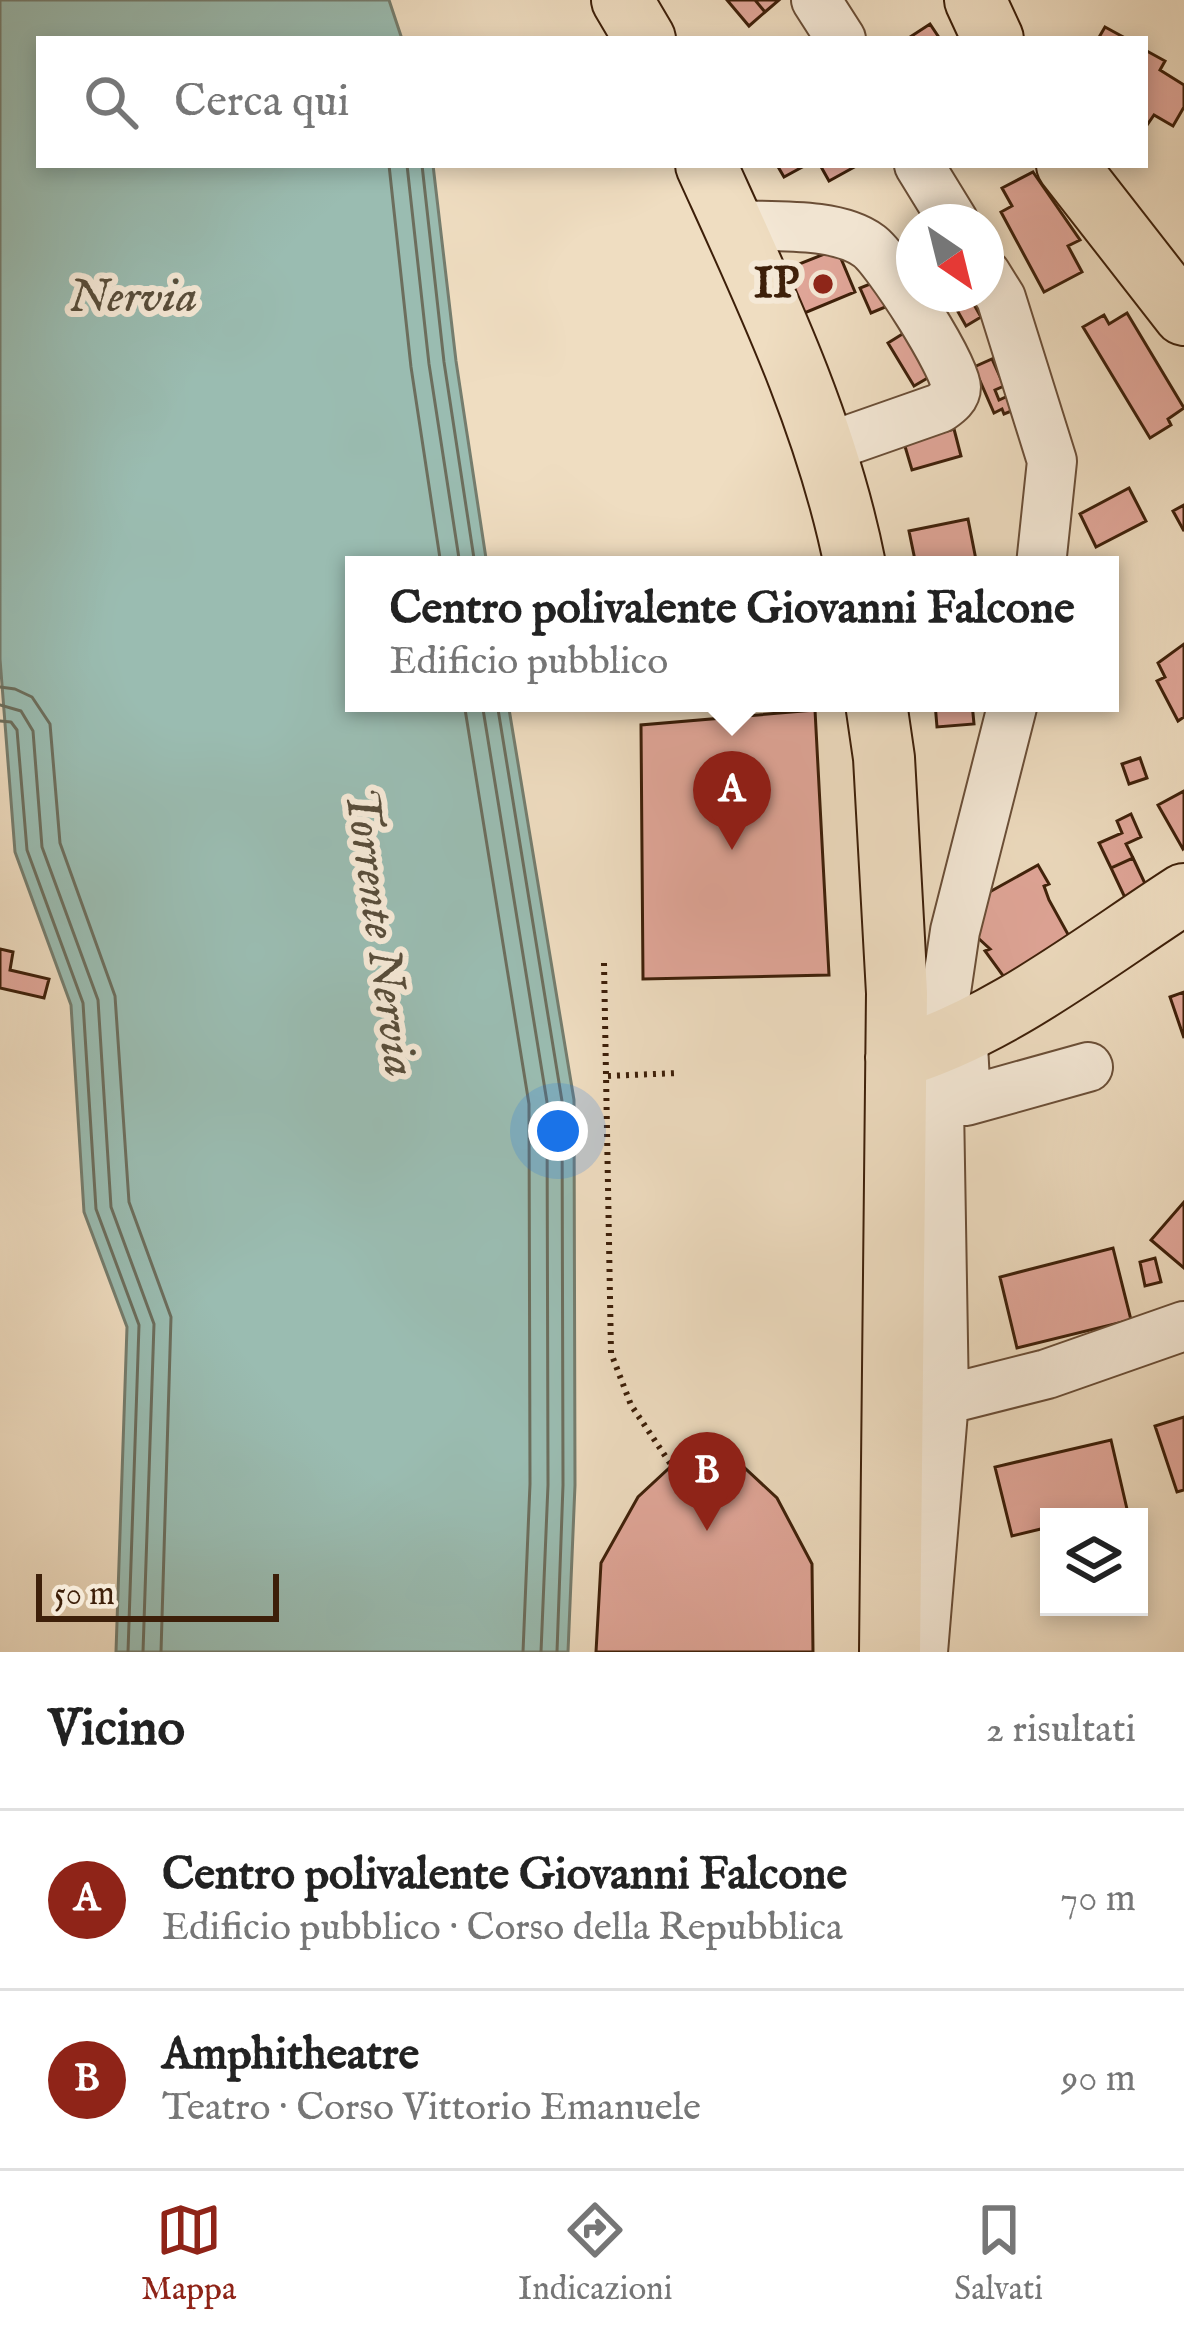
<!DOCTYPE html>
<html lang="it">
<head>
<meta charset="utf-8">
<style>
  :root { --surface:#fff; --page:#f6f6f6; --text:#222; --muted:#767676; --line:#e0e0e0; --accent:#8f2418 }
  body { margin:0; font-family:"IM FELL English",serif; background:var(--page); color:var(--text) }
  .controls { position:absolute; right:36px; bottom:36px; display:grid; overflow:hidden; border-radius:0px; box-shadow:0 6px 18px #0003 }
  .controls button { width:108px; height:108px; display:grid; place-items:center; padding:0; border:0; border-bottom:3px solid var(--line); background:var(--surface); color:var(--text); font:60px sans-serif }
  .compass { position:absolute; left:896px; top:204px; width:108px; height:108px; border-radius:50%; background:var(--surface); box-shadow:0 6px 18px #0003; rotate:145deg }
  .scale { position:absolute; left:36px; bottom:30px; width:243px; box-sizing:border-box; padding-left:12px; border:6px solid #3d1f09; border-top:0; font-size:33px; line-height:42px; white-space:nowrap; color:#3d1f09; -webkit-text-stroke:9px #f5e9d7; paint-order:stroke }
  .you { position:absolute; left:558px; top:1131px; width:42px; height:42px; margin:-30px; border:9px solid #fff; border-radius:50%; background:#1a73e8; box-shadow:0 0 0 18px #1a73e833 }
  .badge { display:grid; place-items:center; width:78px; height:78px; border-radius:50%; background:var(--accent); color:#fff; font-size:39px; font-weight:700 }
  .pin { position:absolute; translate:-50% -99px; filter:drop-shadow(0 3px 6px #0008) }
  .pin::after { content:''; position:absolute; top:63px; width:42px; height:36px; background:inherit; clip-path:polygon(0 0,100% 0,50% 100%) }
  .popup { position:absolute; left:345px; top:556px; width:774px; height:156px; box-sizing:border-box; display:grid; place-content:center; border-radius:0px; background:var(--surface); filter:drop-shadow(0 3px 9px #0005); font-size:39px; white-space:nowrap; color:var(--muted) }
  .popup b { font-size:45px; color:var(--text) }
  .popup::after { content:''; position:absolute; left:50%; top:100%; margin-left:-24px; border:24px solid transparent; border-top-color:var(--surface) }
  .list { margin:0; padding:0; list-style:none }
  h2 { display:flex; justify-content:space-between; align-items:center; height:156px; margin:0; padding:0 48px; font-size:51px }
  h2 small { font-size:39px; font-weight:400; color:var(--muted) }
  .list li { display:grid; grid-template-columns:78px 1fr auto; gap:36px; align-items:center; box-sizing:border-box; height:180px; padding:0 48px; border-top:3px solid var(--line) }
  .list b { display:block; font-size:45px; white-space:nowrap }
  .list p { margin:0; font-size:39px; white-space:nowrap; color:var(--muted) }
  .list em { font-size:39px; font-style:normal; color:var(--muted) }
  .icon { flex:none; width:66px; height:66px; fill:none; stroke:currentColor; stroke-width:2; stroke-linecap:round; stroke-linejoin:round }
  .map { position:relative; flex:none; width:1184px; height:1652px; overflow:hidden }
  .search { position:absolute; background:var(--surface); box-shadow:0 6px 18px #0003; left:36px; right:36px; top:36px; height:132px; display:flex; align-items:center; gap:30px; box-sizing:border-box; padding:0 42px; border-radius:0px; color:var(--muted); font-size:45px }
  .sheet { height:516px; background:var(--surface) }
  nav { display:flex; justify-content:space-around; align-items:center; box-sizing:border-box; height:168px; border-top:3px solid var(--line); background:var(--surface); font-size:33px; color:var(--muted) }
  nav a { display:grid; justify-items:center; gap:6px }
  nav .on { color:var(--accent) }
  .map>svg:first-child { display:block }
</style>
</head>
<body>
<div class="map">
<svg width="1184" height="1652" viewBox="0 0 1184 1652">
  <rect width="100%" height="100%" fill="#efddc1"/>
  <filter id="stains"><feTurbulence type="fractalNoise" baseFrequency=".00167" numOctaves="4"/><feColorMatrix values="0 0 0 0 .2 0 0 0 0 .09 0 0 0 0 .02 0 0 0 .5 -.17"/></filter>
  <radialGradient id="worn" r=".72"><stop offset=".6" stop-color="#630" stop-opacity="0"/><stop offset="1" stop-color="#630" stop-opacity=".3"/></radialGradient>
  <!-- water -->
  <path fill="#9abcb1" stroke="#757d6e" stroke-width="3" d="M0,0h389l13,39h-363v126h394l23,196 31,204h-133v138h154l66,397 1,385 -7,167h-452l11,-325 -43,-115 -13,-207 -56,-153 -15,-193z"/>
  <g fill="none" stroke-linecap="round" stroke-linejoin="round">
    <!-- shore -->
    <path stroke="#6c6e5d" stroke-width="3" d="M389,165l22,202 30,198
      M407,165l22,199 31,201
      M422,165l22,197 31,203
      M0,687l15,2 17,8 18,27 10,119 55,153 14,206 42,115 -10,335
      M464,703l65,401 1,380 -7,168
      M482,703l65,399 1,383 -7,167
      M497,703l65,398 1,384 -6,167
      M0,705l21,6 12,20 9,116 56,153 13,207 43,117 -11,328
      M0,721l11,1 6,8 10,120 56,153 13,206 43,116 -11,327"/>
  </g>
  <!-- building -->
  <path fill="#e2a79a" stroke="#3d1f09" stroke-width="3" d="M727,0h28l10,12 -16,14z
    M755,0h24l-14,12z
    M930,24l10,15h-33z
    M1105,27l22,12h-29z
    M1145,50l20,11 -5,9 24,15v22l-11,19 -19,-11 -9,13z
    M777,165h29l-22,12z
    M820,165h38l-29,16z
    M1033,172l47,68 -12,6 14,26 -38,20 -43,-80 11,-6 -10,-18z
    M837,249l18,43 -53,22 -18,-44z
    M885,278l10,25 -24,10 -11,-25z
    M948,294h20l13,23 -15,9z
    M1127,313l57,95 -16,11 3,6 -21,13 -67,-111 21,-12 5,9z
    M904,333l27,43 -17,10 -26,-43z
    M992,359l12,27 -9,4 4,10 9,-4 6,14 -10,4 -2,-5 -8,4 -20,-46z
    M954,429l7,27 -49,14 -8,-27z
    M1129,488l17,33 -50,26 -16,-33z
    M1184,505v26l-11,-20z
    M968,519l9,46h-61l-7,-34z
    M1184,644v73l-6,4 -21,-40 8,-4 -7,-14z
    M935,703h37l2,21 -37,3z
    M815,710l14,265 -186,4 -2,-254z
    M1140,758l7,20 -18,6 -7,-20z
    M1184,791v57l-1,1 -25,-44z
    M1131,814l10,23 -15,7 7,14 -22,10 -12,-25 23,-10 -5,-12z
    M1133,858l16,34 -22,10 -16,-34z
    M1038,865l11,19 -5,2 5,14 26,47 -63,41 -27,-37 5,-2 -13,-12 9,-43z
    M0,949l13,3 -3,18 39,9 -5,19 -44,-10z
    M1184,992v46l-14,-41z
    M1184,1202v66l-33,-28z
    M1113,1248l18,72 -114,28 -17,-71z
    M1155,1258l6,24 -16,4 -5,-24z
    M1184,1417v73l-7,2 -22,-66z
    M1111,1440l16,69 -35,8h-43v10l-37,9 -17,-69z
    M680,1458h54l43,40 35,66 1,88h-217l5,-89 37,-66z"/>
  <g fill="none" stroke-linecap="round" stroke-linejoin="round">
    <!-- minor casing -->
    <g stroke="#6a4e37" stroke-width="52">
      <path id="minor" d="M816,0l25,39
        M919,165l35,57
        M733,225c39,2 104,-3 136,21 18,13 87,121 87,141 0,10 -9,16 -16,21l-114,40
        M986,274l15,24 51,163 -11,104
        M963,1045l3,56 122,-34
        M944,1400l103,-26 137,-48
        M923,1652l21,-252 -6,-354 17,-115 58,-228"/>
    </g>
    <!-- major casing -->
    <g stroke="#3d1f09" stroke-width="64">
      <path id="major" d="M622,0l23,39
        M975,0l18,39
        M706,165c59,130 121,259 149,400
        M1067,165l117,150
        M876,703l8,55 13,235 -7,659
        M896,1058c103,-30 198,-106 288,-164"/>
    </g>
    <!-- path -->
    <path stroke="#3d1f09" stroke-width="6" stroke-dasharray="3 6" stroke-linecap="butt" d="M604,963l7,390 20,52 41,61
      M608,1076l71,-3"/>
    <!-- minor -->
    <use href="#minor" stroke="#f5e9d7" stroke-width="48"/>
    <!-- major -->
    <use href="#major" stroke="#efddc1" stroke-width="60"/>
  </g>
  <!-- markers -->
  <circle fill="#8f2418" stroke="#f5e9d7" stroke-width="4.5" cx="823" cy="284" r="12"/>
  <g text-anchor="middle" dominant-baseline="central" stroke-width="12" stroke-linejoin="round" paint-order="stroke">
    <!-- poi labels -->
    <g font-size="45" font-weight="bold" fill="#3d1f09" stroke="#f5e9d7" text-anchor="end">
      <text x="799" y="284">IP</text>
    </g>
    <!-- water labels -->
    <g font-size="48" font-style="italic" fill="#594e3b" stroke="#f5e9d7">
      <text x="133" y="298">Nervia</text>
      <text transform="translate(379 932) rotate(82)">Torrente Nervia</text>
    </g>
  </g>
  <rect width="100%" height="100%" filter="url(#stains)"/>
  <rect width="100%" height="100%" fill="url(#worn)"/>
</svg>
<div class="controls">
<button><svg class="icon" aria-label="layers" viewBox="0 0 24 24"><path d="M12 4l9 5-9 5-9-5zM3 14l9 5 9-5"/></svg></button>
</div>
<svg class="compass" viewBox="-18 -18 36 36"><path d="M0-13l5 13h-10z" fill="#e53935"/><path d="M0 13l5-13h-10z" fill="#767676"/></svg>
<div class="scale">50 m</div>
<div class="you"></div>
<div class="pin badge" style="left:732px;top:850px">A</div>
<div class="popup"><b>Centro polivalente Giovanni Falcone</b>Edificio pubblico</div>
<div class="pin badge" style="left:707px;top:1531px">B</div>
<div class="search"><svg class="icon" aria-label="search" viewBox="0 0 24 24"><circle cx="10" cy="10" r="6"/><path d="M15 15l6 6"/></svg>Cerca qui</div>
</div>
<section class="sheet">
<h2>Vicino<small>2 risultati</small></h2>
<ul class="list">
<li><span class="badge">A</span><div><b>Centro polivalente Giovanni Falcone</b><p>Edificio pubblico · Corso della Repubblica</p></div><em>70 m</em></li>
<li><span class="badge">B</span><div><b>Amphitheatre</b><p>Teatro · Corso Vittorio Emanuele</p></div><em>90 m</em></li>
</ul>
</section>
<nav>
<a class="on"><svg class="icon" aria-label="map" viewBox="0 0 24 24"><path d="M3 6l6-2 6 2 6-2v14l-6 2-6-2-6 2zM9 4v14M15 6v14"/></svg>Mappa</a>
<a><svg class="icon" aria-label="directions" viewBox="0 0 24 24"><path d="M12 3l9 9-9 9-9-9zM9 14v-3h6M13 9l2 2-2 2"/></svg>Indicazioni</a>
<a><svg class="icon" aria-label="saved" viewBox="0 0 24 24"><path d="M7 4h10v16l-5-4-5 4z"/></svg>Salvati</a>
</nav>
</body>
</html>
